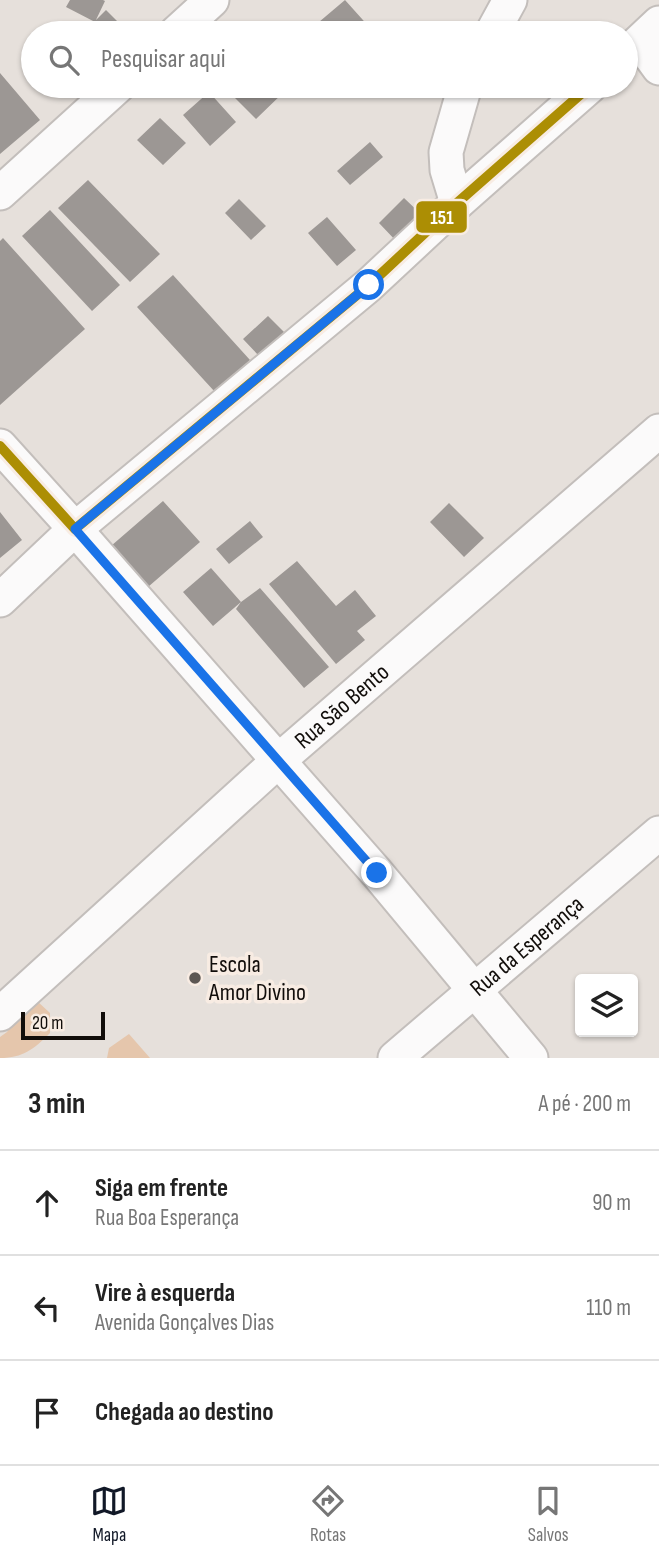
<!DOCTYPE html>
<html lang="pt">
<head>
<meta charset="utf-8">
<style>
  :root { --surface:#fff; --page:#f2f2f2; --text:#222; --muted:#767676; --line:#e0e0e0; --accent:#111827 }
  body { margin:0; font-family:"Sofia Sans Condensed",sans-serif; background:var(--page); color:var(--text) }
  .controls { position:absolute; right:21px; bottom:21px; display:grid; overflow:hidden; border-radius:7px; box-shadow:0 2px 5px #0004 }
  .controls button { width:63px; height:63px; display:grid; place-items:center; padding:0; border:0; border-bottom:2px solid var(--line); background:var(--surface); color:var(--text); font:35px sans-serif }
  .scale { position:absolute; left:21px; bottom:18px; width:84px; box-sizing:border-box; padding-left:7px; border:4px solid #110d0a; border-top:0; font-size:19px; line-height:24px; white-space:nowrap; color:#110d0a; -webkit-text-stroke:5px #f8ece3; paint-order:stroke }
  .stop { position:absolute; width:21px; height:21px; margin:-16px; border:5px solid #1a73e8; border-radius:50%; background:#fff }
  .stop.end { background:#1a73e8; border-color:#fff; box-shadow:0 2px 7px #0008 }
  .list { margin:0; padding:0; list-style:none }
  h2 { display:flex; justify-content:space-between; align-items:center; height:91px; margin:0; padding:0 28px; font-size:30px }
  h2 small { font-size:23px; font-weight:400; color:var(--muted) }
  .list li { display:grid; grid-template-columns:46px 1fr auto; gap:21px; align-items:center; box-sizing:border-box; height:105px; padding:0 28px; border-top:2px solid var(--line) }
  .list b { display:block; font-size:26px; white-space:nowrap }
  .list p { margin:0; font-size:23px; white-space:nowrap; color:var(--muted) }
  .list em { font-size:23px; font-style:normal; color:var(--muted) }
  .icon { flex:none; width:38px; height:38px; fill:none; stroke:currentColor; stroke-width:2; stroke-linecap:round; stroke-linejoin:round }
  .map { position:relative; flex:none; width:659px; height:1058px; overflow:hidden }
  .search { position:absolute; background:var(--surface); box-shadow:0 2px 5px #0004; left:21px; right:21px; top:21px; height:77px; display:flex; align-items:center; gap:18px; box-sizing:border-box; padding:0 24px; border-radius:38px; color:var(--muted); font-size:26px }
  .sheet { height:406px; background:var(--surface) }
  nav { display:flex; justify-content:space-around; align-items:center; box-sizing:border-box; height:98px; border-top:2px solid var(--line); background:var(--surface); font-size:19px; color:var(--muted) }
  nav a { display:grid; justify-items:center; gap:4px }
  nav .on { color:var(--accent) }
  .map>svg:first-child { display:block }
</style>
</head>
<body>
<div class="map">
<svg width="659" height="1058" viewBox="0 0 659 1058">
  <rect width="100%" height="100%" fill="#e6e0db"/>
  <!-- green -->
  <path fill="#e5c6ac" d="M37,1001l13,12v20c-16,16 -27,25 -50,25v-21l7,-5 11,-17z
    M129,1034l21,24h-43l2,-10z"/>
  <!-- building -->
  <path fill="#9c9794" d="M70,0h33l2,1 -10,21 -29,-15z
    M345,0l26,29 -5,4h-37l-10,-11z
    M106,10l21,21 -2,2h-30l-6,-6z
    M299,22l11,11h-22z
    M0,73l40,47 -40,34z
    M223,86h56l6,5 -29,28z
    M209,92l27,30 -26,24 -27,-31z
    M160,118l26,25 -23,22 -26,-25z
    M370,142l13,15 -33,28 -13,-14z
    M88,180l72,74 -30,28 -72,-74z
    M404,198l20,19 -26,26 -19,-20z
    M239,199l27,27 -15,14 -26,-27z
    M50,210l70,75 -28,26 -70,-75z
    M327,217l29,33 -19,16 -29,-33z
    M3,238l82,91 -85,76v-164z
    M173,275l77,85 -35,32 -78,-85z
    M268,316l16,16 -25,24 -16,-17z
    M163,501l37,41 -52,45 -37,-41z
    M449,503l35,35 -20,19 -34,-35z
    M0,512l22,28 -22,18z
    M250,521l13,16 -34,27 -13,-15z
    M297,561l39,45 19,-16 21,26 -19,15 8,9 -29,24 -67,-80z
    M211,568l30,34 -28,24 -30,-34z
    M260,588l69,79 -25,21 -68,-79 5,-7z"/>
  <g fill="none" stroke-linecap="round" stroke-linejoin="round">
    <!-- minor casing -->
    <g stroke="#c3bebb" stroke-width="37">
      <g id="minor">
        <path d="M176,33l36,-33"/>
        <path d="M492,33l18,-33"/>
        <path d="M640,42l19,26"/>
        <path d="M626,54l33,-31"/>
        <path d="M0,193l118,-107"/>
        <path d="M457,203l-10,-33 -1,-18 19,-66"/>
        <path d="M0,446l75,83 302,344 154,185"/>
        <path d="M0,600l75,-71 294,-244 88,-82 133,-117"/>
        <path id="s1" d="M0,1014l278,-253 381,-330"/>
        <path id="s2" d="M395,1058l264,-225"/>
      </g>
    </g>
    <!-- minor -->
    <use href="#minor" stroke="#fbfafa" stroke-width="33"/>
    <!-- bus-1 casing -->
    <g stroke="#f8ece3" stroke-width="16">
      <path id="bus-1" d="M0,446l75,83 294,-244 88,-82 133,-117"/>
    </g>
    <!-- bus-1 -->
    <use href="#bus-1" stroke="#ac8e04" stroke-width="10"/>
  </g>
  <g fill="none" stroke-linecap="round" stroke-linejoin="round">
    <!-- route -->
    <path stroke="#1a73e8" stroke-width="9" d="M369,285l-294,244 302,344"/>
  </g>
  <!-- markers -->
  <circle fill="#5c5753" stroke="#f8ece3" stroke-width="2.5" cx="195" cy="978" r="7"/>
  <g text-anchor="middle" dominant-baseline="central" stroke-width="7" stroke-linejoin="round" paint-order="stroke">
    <!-- street labels -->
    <g font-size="24" fill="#110d0a" stroke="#f8ece3">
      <text stroke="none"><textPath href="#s1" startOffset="460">Rua São Bento</textPath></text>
      <text stroke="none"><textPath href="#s2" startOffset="173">Rua da Esperança</textPath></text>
    </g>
    <!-- poi labels -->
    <g font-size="24" fill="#110d0a" stroke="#f8ece3" text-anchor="start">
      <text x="209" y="964">Escola<tspan x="209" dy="28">Amor Divino</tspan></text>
    </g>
  </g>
  <rect stroke="#f8ece3" stroke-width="2.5" x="415" y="200" width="53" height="34" rx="7" fill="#ac8e04"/>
  <g font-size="19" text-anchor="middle" font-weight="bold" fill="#fff">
    <text x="442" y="224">151</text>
  </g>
</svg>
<div class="controls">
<button><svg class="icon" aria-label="layers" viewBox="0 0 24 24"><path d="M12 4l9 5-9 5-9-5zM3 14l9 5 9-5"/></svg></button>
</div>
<div class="scale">20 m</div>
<div class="stop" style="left:369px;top:285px"></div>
<div class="stop end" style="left:377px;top:873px"></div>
<div class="search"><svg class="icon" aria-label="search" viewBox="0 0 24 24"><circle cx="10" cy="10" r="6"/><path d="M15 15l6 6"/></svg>Pesquisar aqui</div>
</div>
<section class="sheet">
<h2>3 min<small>A pé · 200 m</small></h2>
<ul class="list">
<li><svg class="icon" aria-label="ahead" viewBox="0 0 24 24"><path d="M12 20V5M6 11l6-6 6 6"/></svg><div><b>Siga em frente</b><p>Rua Boa Esperança</p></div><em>90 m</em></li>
<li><svg class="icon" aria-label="left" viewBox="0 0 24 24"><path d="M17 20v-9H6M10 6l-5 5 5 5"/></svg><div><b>Vire à esquerda</b><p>Avenida Gonçalves Dias</p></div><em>110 m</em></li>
<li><svg class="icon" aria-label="arrive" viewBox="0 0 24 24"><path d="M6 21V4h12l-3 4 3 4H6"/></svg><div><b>Chegada ao destino</b></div></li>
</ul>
</section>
<nav>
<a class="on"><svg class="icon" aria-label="map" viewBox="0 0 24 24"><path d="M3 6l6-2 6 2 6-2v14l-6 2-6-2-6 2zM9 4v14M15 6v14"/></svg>Mapa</a>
<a><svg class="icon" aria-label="directions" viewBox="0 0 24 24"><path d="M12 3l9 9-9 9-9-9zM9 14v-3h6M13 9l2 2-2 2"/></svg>Rotas</a>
<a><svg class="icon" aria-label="saved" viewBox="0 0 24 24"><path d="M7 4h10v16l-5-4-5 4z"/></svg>Salvos</a>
</nav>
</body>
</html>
